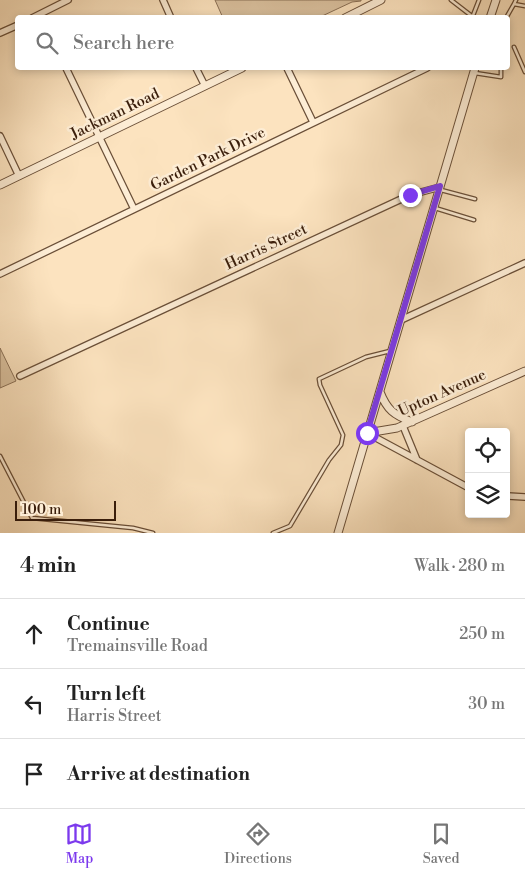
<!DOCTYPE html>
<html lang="en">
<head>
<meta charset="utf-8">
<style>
  :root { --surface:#fff; --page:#f2f2f2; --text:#222; --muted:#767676; --line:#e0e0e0; --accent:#7c3aed }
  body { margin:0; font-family:"Libre Bodoni",serif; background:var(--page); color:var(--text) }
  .controls { position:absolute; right:15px; bottom:15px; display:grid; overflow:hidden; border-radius:5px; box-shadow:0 2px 8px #0003 }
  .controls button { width:45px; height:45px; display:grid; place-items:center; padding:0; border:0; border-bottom:1px solid var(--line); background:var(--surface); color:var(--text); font:25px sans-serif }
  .scale { position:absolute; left:15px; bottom:12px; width:101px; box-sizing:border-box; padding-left:5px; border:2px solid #3a1e0b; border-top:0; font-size:14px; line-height:18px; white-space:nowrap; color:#3a1e0b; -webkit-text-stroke:4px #fdedd5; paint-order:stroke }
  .stop { position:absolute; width:15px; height:15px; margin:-11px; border:4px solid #7c3aed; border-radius:50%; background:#fff }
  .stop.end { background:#7c3aed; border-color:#fff; box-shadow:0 1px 5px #0008 }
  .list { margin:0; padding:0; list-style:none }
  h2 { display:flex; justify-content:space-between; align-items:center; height:65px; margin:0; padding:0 20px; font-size:21px }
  h2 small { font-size:16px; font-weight:400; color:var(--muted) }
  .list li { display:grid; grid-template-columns:32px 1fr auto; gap:15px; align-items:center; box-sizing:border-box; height:70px; padding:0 20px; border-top:1px solid var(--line) }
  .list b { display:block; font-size:19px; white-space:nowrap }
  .list p { margin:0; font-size:16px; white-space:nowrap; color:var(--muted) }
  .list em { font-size:16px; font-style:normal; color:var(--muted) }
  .icon { flex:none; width:28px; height:28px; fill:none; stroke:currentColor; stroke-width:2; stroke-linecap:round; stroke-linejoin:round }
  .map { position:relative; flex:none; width:525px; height:533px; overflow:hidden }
  .search { position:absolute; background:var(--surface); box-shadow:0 2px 8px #0003; left:15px; right:15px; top:15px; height:55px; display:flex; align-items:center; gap:12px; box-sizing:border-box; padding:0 18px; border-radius:5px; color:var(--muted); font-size:19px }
  .sheet { height:275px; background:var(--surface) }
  nav { display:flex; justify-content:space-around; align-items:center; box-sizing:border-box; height:70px; border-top:1px solid var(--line); background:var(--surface); font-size:14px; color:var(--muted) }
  nav a { display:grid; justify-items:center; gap:2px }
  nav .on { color:var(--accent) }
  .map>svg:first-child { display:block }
</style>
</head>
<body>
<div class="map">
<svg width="525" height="533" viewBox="0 0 525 533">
  <rect width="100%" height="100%" fill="#fce3bf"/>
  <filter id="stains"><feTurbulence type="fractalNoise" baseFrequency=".004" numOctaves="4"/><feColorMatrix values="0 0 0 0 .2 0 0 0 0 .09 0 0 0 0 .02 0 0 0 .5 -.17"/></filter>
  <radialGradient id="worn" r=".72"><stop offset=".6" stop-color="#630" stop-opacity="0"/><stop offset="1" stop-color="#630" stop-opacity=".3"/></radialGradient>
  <!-- green -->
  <path fill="#dbc2a0" stroke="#8a7056" d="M215,0h146v1l-9,1 -32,15 -97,1z
    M0,348l16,33 -16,7z"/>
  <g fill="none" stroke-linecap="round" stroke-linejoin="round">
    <!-- service casing -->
    <g stroke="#6a4f38" stroke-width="5">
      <path id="service" d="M451,0l22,17
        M516,0l-2,4 11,2
        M472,18l7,-18
        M506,18l8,-14
        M514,47l11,25
        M475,73l26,4v-9
        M441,190l34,9
        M435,208l39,12
        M0,456l32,62 101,10 20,5
        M273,533l17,-7 39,-66 12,-15 2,-10 -23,-50 -1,-6 47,-22 24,-6"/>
    </g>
    <!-- minor casing -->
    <g stroke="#6a4f38" stroke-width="8">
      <path id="minor" d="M163,0l8,18
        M32,18l36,-18
        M0,33l18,-8
        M66,68l68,141
        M196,68l9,18
        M287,68l26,54
        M0,136l19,40
        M0,274l427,-206
        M401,320l124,-57
        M20,376l390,-181 30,-8
        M403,426l14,34
        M367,433l102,55
        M506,496l19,1"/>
    </g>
    <!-- tertiary casing -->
    <g stroke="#6a4f38" stroke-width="9">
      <path id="tertiary" d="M345,18l36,-18
        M490,18l6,-18
        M0,185l242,-117
        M380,392c7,18 14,23 32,30
        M367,433l30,-5 128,-57
        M338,533l137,-465"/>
    </g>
    <!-- service -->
    <use href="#service" stroke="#fdedd5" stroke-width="2.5"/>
    <!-- minor -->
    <use href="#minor" stroke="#fdedd5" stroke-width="5.5"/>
    <!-- tertiary -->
    <use href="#tertiary" stroke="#fdedd5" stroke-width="7"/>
  </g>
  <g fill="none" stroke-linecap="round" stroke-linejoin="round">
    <!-- route -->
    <path stroke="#7c3aed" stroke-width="6" d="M367,433l73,-247 -30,9"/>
  </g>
  <g text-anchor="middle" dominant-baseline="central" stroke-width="5" stroke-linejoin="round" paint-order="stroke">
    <!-- street labels -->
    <g font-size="15" fill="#3a1e0b" stroke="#fdedd5">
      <text transform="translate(115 114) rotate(-26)">Jackman Road</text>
      <text transform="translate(208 159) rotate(-26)">Garden Park Drive</text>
      <text transform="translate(266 247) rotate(-25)">Harris Street</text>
      <text transform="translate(442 393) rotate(-24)">Upton Avenue</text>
    </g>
  </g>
  <rect width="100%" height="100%" filter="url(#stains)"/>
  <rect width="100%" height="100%" fill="url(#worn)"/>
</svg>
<div class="controls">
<button><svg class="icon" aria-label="locate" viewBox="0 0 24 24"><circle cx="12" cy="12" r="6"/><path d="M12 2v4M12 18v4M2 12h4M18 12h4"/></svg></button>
<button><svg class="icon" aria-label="layers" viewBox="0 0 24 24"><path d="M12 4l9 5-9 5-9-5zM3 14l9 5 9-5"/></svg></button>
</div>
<div class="scale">100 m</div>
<div class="stop" style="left:367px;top:433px"></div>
<div class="stop end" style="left:410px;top:195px"></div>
<div class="search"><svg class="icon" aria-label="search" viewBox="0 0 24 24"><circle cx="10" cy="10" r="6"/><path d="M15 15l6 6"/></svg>Search here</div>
</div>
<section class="sheet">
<h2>4 min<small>Walk · 280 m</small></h2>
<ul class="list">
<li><svg class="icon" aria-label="ahead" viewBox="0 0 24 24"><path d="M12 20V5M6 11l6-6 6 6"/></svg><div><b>Continue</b><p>Tremainsville Road</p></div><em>250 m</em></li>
<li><svg class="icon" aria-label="left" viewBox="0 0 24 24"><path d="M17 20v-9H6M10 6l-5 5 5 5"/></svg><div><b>Turn left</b><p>Harris Street</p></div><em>30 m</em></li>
<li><svg class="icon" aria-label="arrive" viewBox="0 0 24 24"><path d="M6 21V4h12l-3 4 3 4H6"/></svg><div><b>Arrive at destination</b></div></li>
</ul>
</section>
<nav>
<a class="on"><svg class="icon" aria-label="map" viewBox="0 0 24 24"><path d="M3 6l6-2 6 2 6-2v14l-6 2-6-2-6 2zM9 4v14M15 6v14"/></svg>Map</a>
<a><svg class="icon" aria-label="directions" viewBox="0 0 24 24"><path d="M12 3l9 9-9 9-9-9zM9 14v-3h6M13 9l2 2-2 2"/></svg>Directions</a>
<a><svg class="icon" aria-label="saved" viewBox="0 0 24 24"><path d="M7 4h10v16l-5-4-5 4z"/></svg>Saved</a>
</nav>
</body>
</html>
